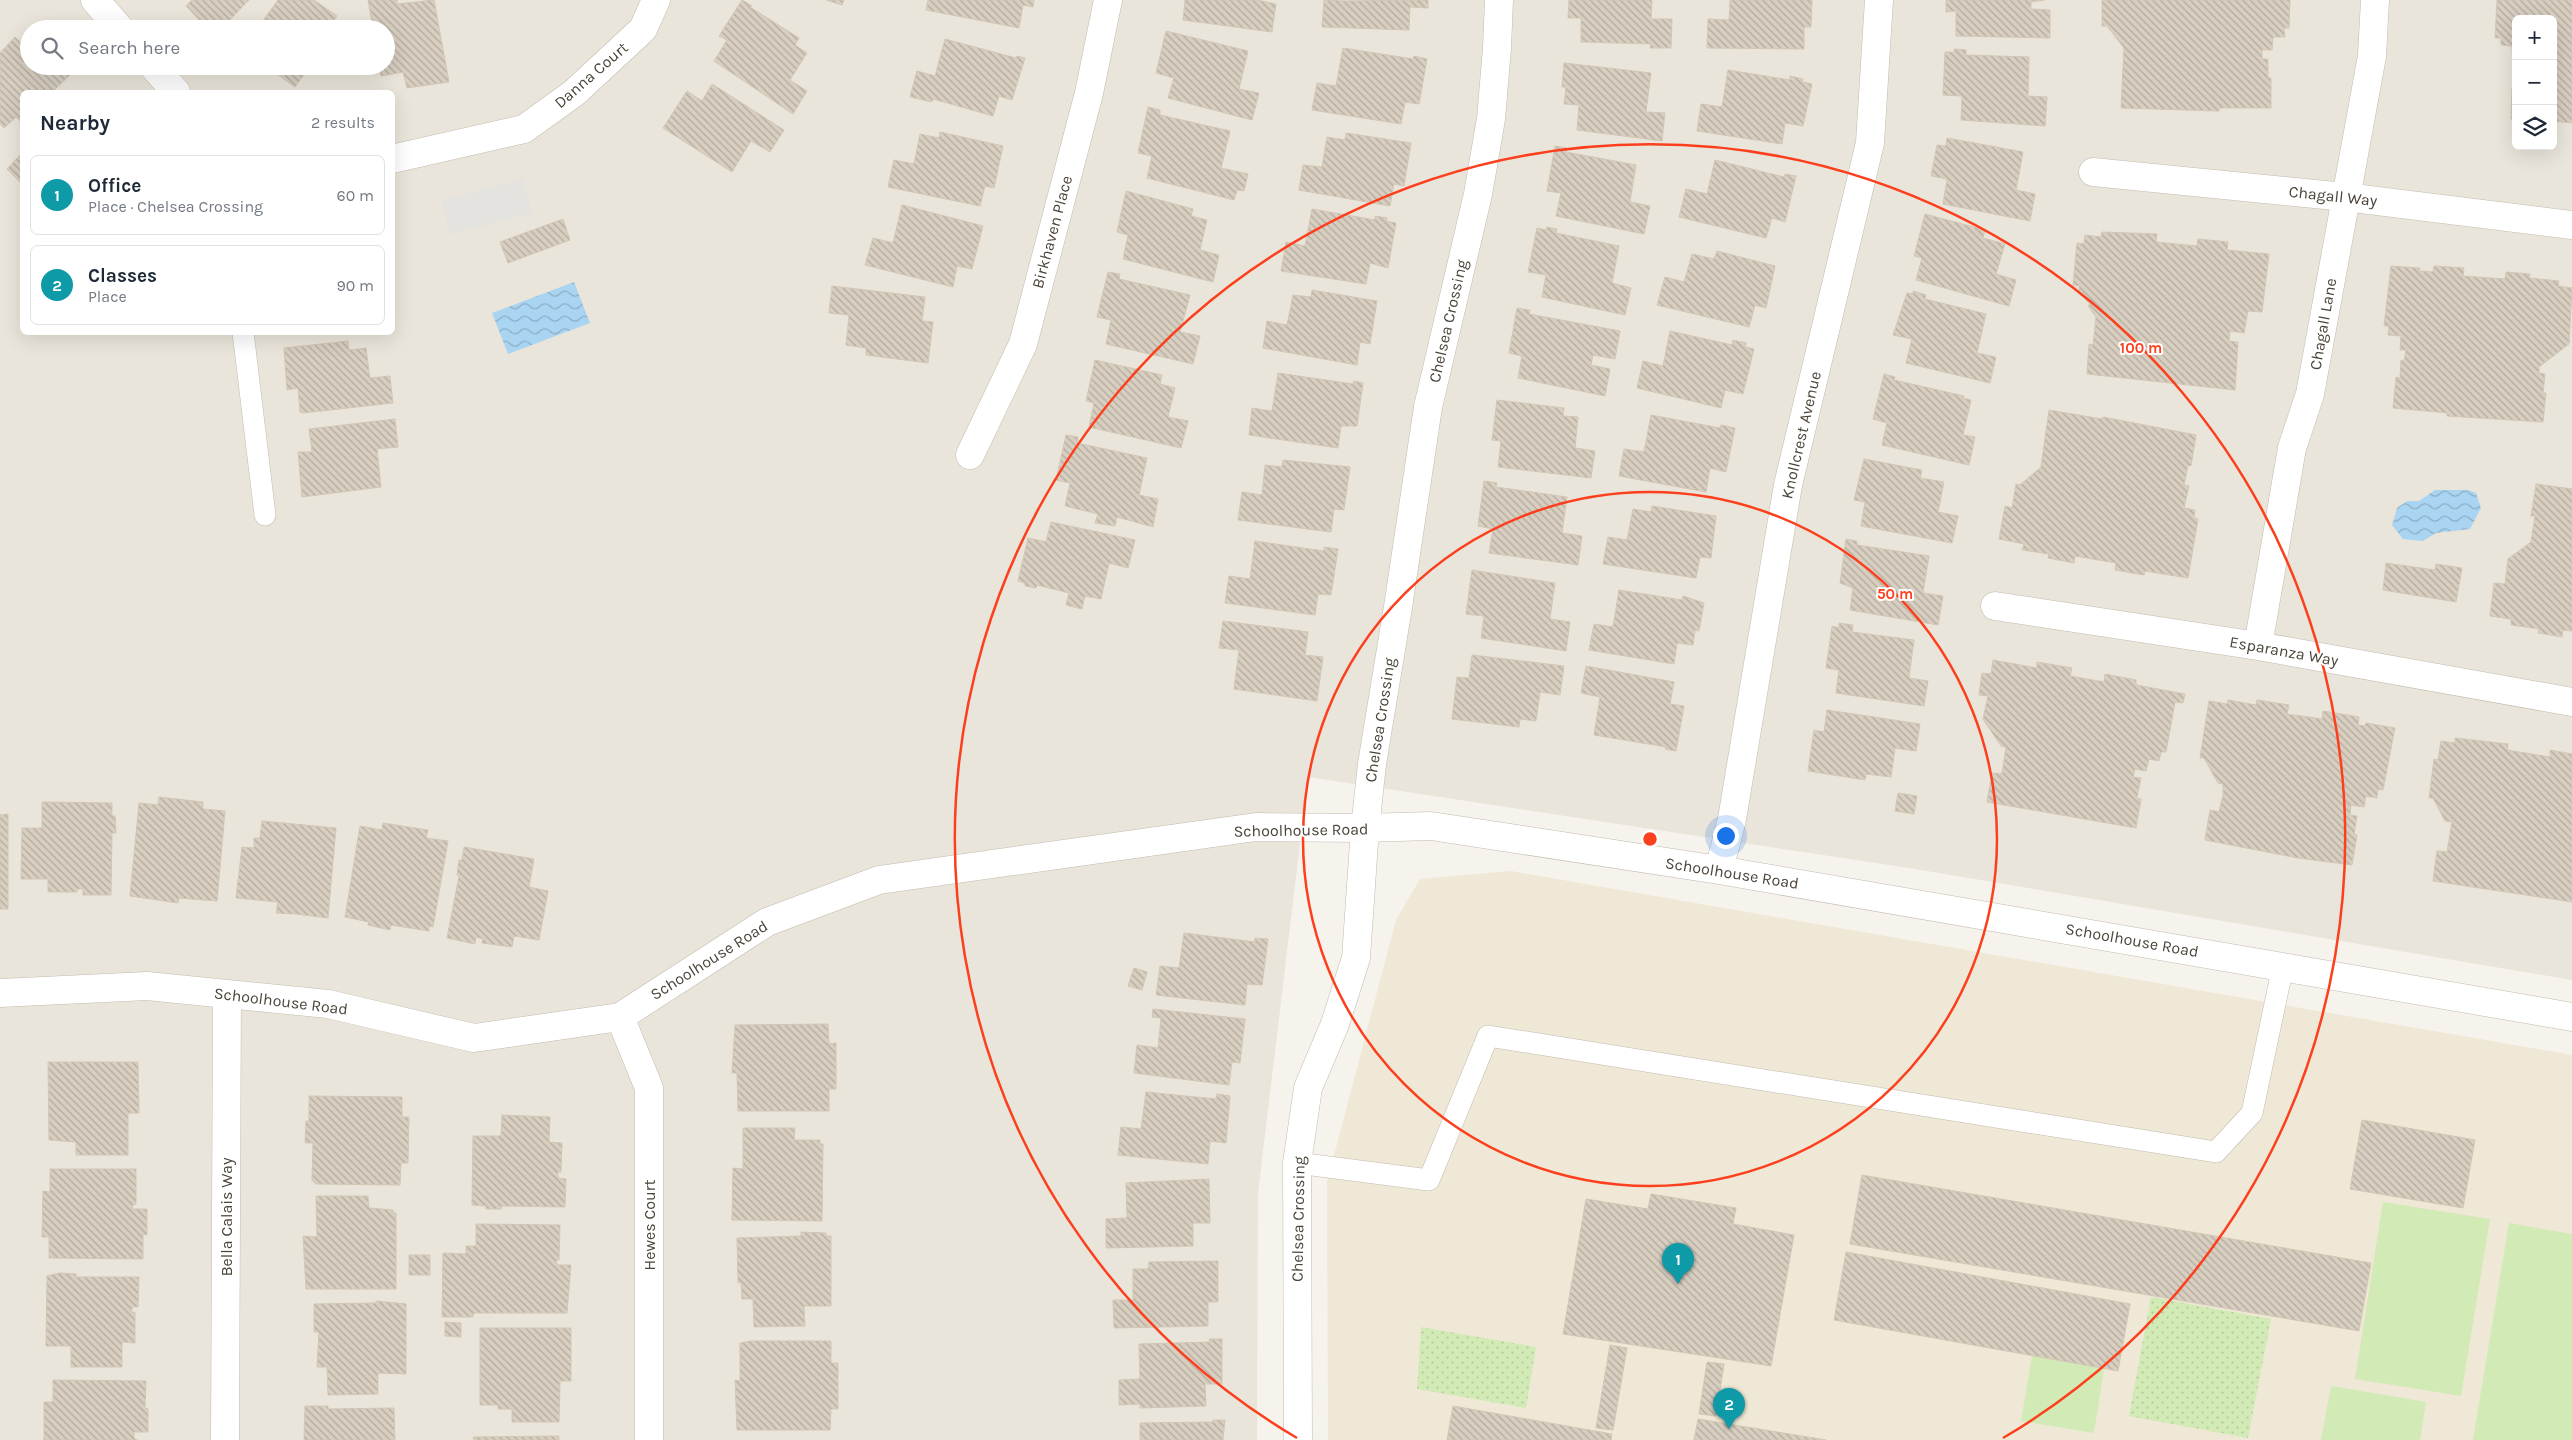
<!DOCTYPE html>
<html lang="en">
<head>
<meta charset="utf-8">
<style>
  :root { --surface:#fff; --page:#f6f6f7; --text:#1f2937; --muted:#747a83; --line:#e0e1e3; --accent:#b45309 }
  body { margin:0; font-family:Karla,sans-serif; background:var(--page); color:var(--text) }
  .controls { position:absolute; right:15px; top:15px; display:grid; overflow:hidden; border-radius:8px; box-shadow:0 5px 20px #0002 }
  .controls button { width:45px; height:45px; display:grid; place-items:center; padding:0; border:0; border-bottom:1px solid var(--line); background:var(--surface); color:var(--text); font:25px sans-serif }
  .you { position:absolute; left:1725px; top:835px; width:18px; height:18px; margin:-12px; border:4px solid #fff; border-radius:50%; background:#1a73e8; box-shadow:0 0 0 8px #1a73e833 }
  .badge { display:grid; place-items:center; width:32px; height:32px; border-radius:50%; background:var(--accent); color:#fff; font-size:16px; font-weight:700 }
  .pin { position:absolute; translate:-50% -41px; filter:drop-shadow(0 1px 2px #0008) }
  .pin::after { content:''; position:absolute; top:26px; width:18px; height:15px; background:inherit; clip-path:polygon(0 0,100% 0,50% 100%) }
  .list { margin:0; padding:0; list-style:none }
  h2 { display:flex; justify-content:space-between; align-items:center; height:65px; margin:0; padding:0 20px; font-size:21px }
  h2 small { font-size:16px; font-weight:400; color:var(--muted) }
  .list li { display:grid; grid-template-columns:32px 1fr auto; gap:15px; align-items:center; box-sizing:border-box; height:80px; margin:0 10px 10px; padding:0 10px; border:1px solid var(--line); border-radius:8px }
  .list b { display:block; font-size:19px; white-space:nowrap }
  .list p { margin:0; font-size:16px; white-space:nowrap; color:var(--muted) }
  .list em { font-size:16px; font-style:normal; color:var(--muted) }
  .icon { flex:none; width:28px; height:28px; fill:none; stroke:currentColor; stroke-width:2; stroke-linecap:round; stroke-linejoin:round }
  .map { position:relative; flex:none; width:2572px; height:1440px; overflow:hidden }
  .search { position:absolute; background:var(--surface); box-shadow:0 5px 20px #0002; left:20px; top:20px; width:375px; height:55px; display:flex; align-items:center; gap:12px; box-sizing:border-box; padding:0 18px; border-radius:28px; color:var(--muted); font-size:19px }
  .panel { position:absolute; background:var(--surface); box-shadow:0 5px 20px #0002; left:20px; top:90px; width:375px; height:245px; border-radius:8px }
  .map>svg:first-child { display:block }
</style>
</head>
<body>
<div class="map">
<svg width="2572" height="1440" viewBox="0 0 2572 1440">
  <defs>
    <pattern id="park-dots" width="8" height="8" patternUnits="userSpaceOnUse" patternTransform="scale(1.25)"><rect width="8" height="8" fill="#d2eab5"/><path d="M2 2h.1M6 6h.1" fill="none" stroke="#b6ca9c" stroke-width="1.8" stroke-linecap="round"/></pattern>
    <pattern id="water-waves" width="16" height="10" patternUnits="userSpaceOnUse" patternTransform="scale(1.25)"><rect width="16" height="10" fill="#a9d4f2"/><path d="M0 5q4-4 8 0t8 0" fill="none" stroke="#8caec5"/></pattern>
    <pattern id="building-back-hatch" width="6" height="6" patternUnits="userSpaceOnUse" patternTransform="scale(1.25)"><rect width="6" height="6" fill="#d8cfc1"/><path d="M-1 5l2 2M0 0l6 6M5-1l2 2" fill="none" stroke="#b1aa9e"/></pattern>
  </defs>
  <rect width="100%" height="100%" fill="#f6f3ec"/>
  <!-- residential -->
  <path fill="#eae5da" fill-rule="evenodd" d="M0,0h2572v980l-663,-112 -601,-91 -50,416 -1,247h-1257zM2516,19h37v127h-37zM29,29h357v37h-357zM22,92h370v240h-370z"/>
  <!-- education -->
  <path fill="#efe8d6" d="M1511,871l1061,184v385h-1244l-1,-258 69,-262 24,-41z"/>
  <!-- grass -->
  <path fill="#d2eab5" d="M2383,1202l107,17 -29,177 -106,-17z
    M2509,1223l63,11v206h-99z
    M2034,1344l72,12 -12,77 -73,-12z
    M2331,1386l95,16 -6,38h-99z"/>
  <!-- park -->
  <path fill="url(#park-dots)" d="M2151,1297l120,22 -23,119 -119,-22z
    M1421,1327l115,20 -10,61 -109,-19z"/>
  <!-- parking -->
  <path fill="#e5e3e0" d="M523,179l9,34 -82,22 -9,-35z"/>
  <!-- water -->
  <path fill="url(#water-waves)" d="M574,282l16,41 -82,31 -16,-41z
    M2435,490h33l8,3 5,15 -11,21 -34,4 -13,8 -20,-2 -11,-14 5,-17 10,-7h12z"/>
  <!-- building -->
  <path fill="url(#building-back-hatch)" stroke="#d3c7b4" d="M192,0h57l-28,29h-13l-22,-23z
    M278,0h36l23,16 -9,13h-71z
    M368,0h29v4l37,-4 15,82 -42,6 -4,-16 -22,4 -2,-10h7v-37h-13z
    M742,0l10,6 -2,1 49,31 -4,7 12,8 -17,27 17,11 -14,23 -79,-53 13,-21 -8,-4z
    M826,0h18l-2,5z
    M928,0h106l-1,7 -10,-2 -4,23 -93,-18z
    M1185,0h72l19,4 -4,28 -89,-12z
    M1324,0l20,1 84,-1v8l-18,-1 -1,23 -87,-3z
    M1569,0h83l-1,19h21l-1,29h-21l1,-4 -70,-2v-24h-13z
    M1730,0h82l-1,27h-7v22l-97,-1 1,-29 21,1z
    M1946,0h99l-14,2v7l19,1v28l-94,-2v-25l-10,1z
    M2102,0h188l-1,28h-5l1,9h-12l-1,13h-10v9h6v19h3v30h-52v3l-98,-3 3,-60 -17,-22h-5z
    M2497,0h75v123l-19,-2v-102h-37v52h-3l-1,-25 -11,-1v-7h-6z
    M1166,31l82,20 -9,38 20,4 -7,27 -84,-22 6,-20 -18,-5z
    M15,37l14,13v16h34l8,8 -19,18h-30v31l-6,-6 -12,11 -4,-4v-71z
    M945,39l71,19 1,-2 8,2 -13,42 -13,-4 -6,20 -60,-17 -1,3 -22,-5 7,-26 18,5z
    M1343,48l70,11 1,-3 13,3 -8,45 -14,-2 -4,22 -89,-14 5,-27 19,3z
    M1954,49l12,1v5l63,2 -1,39 19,1 -2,29 -84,-6 1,-24 -19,-1 2,-43h10z
    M1564,63l87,10 -5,39 19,1 -3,28 -85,-11 2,-25 -15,-1 2,-17h-4z
    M266,66h44l-15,21z
    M1728,70l62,10v-4l13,3 -1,3 10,2 -9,42 -18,-3 -3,21 -85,-13 4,-27 21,3z
    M712,84l72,46 -14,22 -19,-11 -19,31 -69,-44 24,-37 15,10z
    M2512,88h4v31h-5z
    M1148,107l12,3v5l70,16 -9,37 27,6 -4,17 -7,-1 -3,10 -87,-22 5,-22 -14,-3z
    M940,132l63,14 -9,42 -9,-2 -5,20 -92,-19 6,-27 20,4 6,-30 19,4z
    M1346,133l65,10 -7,43 -10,-2 -4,22 -91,-16 4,-25 19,2 5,-30 18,3z
    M1947,138l76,14 -7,38 19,4 -5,27 -87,-17 4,-25 -16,-3 6,-31 9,1z
    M1555,146l12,2 -1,4 70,13 -6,37 20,4 -6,28 -88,-18 5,-23 -14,-2z
    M22,153v31l-15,-15z
    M1715,160l69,17 1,-3 11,2 -11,46 -13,-4 -6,20 -87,-21 7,-28 21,5z
    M1126,191l67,18 -2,7 16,4 -7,30 19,5 -6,27 -90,-23 5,-24 -11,-3z
    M902,205l81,21 -11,43 -15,-3 -4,21 -88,-22 8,-27 20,5z
    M1312,209l63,11v-4l12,2 -1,3 10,2 -8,45 -18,-5 -4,21 -85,-13 5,-29 19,4z
    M1925,214l60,16 -2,8 22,6 -9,30 20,6 -7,26 -93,-26 6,-22 -8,-2z
    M563,219l7,21 -62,23 -8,-21z
    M1547,227l10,2 -1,4 63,13 -7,37 19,5 -6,27 -83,-18 4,-22 -18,-3 9,-44 9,2z
    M2102,232l55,2 -1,8 41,4 1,-7 30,3 -1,8 42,4 -7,58 -14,-1 -4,22 -14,-2 -1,10 9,1 -3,48 -148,-16 2,-30 4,1 3,-28 -8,-11 2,-2 -11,-11v-7l-6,-1 4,-42 7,1 1,-9 16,2z
    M1717,251l58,15 -9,42 -11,-3 -6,22 -92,-22 8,-28 19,5 8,-28 22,5z
    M2391,266l29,2 -1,3 14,1 1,-6 30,2 -1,8 42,3 1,-7 24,2 -1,4 30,3 -1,5 14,2 -3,56 -30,23v6l6,1 -2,19h3l-3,29 -96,-6v-3l-54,-5 3,-31 4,1 1,-18 3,1 2,-11h-6l1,-14 -13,-1 1,-9h-5z
    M1108,272l12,2 -1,5 71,16 -10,37 20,4 -7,28 -87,-20 5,-24 -14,-3z
    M832,286l93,11 -3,24 11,1 -5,41 -62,-8v-7l-20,-3 3,-30 -20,-2z
    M1312,290l65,11 -7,43 -10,-2 -3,23 -94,-17 4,-27 20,4 6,-30 18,2z
    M1913,291l13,4 -1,4 61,15 -9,39 19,4 -6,26 -84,-20 6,-24 -19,-4 14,-42 6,1z
    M1517,308l13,2 -1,4 91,17 -5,28 -22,-4 -2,10 19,4 -5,27 -87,-18 4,-22 -13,-3z
    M1670,331l62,14 1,-5 13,3 -1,4 9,2 -11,45 -18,-4 -4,18 -84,-20 6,-27 20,5z
    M348,341l1,9 17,-2 4,30 20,-2 3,27 -90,10 -3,-1 -2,-24 -11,2 -3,-42z
    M1095,360l67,15 -2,9 15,4 -7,29 20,4 -7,27 -92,-21 5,-24 -8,-2z
    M1278,373l75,11 1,-3 9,2 -6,43h-16l-3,22 -89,-13 3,-27 20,3z
    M1884,374l11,3 -1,3 70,16 -1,2 8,2 -8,35 12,2 -6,28 -87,-20 5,-22 -14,-4z
    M1497,400l67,8 -1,8 15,1 -3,31 20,3 -4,27 -93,-11 3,-26 -9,-1z
    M2049,410l53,9 1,-2 93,18 -5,31 -3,-1 -4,20 5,1 -5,22 11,2 -1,8 4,1 -10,59 -43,-7 -1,4 -29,-5 1,-7 -41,-7 -1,7 -26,-5 1,-4 -27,-4 2,-6 -25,-5 6,-33 7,2 4,-24 4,1 21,-18z
    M1651,415l69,13 1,-3 14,3 -9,44 -16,-4 -4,24 -87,-16 5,-27 20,3z
    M395,419l3,28 -21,2 4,38 -79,10 -4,-45h14l-3,-23z
    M1066,435l12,2 -1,6 70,15 -8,37 19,4 -5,28 -36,-10 -2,9 -20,-3 3,-9 -33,-8 5,-23 -14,-3z
    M1864,459l58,11 -2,8 24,4 -6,30 20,4 -6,27 -91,-17 4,-24 -11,-2z
    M1283,460l67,7 -6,43 -10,-1 -3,23 -93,-12 4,-28 20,3 3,-30 17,2z
    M1484,481l13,2 -1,4 71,10 -5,36 20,3 -4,29 -89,-12 4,-24 -15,-3z
    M2536,484l36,5v142l-9,-1 -1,7 -24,-4 1,-4 -28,-4v-6l-21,-3 4,-33 11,1 3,-25 23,-17 4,-26h-4z
    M1652,506l64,10 -5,42 -11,-1 -4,21 -93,-14 5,-27 19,3 6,-31 18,3z
    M1051,522l84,18 -7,28 -19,-5 -8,36 -16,-3 -3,13 -16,-4 3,-12 -32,-8 -1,3 -11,-2v-3l-7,-2 10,-43 18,4z
    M1846,539l11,2v4l72,11 -6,37 20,3 -5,29 -88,-15 3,-22 -13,-5z
    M1255,541l69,10v-4l14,2 -7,46 -13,-1 -3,21 -90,-12 4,-27 21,3z
    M2386,563l49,7 1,-6 26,4 -6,34 -73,-12z
    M1472,570l83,13 -5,36 20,3 -4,29 -85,-13 3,-22 -18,-2z
    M1619,590l63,10 1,-4 21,7 -5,28 -4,-1 -2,15 -16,-2 -3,21 -85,-14 5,-26 19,3z
    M1223,621l85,11 -3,23 18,2 -6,44 -83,-12 5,-39 -20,-2z
    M1839,623l14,2 -1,7 62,8 -5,38 19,3 -4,25 -88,-13 3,-23 -13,-2 6,-42 7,2z
    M1472,655l92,11 -4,29 -20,-3 -4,29 -16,-2 -1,8 -67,-8 5,-42 12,1z
    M1993,660l44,8v-6l35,6 -2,8 34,6 1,-8 31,6v5l49,9 -2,9 -8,-1 -9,50h-5l-2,9 -10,-2 -3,12 -11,-2 -2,8 8,1 -4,20 4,1 -5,29 -149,-26 5,-29 10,1 4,-27 -5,-1 -18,-27 5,-23 -9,-1 3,-22 9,1z
    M1586,666l88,16 -4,22 14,2 -8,45 -11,-2 1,-2 -72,-12 6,-38 -19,-4z
    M2228,700l28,5 1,-5 32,5 -2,9 35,5 1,-8 36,6 -1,8 7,1 1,-3 29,5 -12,62 -5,-1 -1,9 -11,-2 -2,11 -13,-2 -1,10 7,1 -3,18 3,1 -5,30 -54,-7 -93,-18 5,-30 9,2 4,-17v-11l-5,-1 -14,-25h-4l9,-57 18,3z
    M1827,710l93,14 -4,27 -21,-3 -4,29 -25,-3 -1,6 -57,-9 6,-41 10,2z
    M2455,738l53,6 -1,6 43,7v-7l22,4v148l-139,-21 4,-30 10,1 5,-30 -7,-1 -12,-23h-4l5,-39 4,1 3,-19 14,2z
    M1898,793l19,3 -3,18 -19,-3z
    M159,797l44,5v7l22,2 -8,90 -38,-3 -1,5 -48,-7 9,-93 19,2z
    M42,802l70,1v13h3l1,17h-4l-1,62h-28v-6h-6v3h-29v-13h-27l1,-51h20z
    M8,814v95h-8v-94z
    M262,821l74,7 -8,90 -33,-4 -1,-5v5l-18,-1 2,-11 -42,-4 6,-51 12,1v-10h6z
    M383,823l45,7 -2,8 22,3 -15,86 -4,-1v5l-38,-6 -1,5 -22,-5 1,-3 -24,-5 15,-91 22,4z
    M464,847l70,12 -5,28 19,4 -9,49 -25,-4 -2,11 -30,-4 1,-4 -7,-2 -1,7 -28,-6 12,-62 -2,-1 2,-15h3z
    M1184,933l71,9v-4l13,1 -6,46 -15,-1 -2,21 -89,-10 4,-29 19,2z
    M1134,968l13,4 -5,18 -14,-4z
    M1153,1009l92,10 -5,44 -8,-1 -3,23 -95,-12 3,-28 21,3 3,-30 -9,-1z
    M828,1024l1,20 7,-1v46h-7v22h-91l-1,-38h-5l3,-48z
    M48,1062h90l1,51h-11v42h-52v-13l-27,-2z
    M1146,1092l70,7 1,-5 13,2 -4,47 -16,-2 -2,23 -90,-9 3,-28 20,2z
    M309,1096l93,1v20h7l-1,46h-7l-1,22 -85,-1v-2l-3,-1 1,-38h-8l1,-22h3z
    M502,1115l48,2 -1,25 13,1 -1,29h-3v6l8,1 -1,28 -63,-1 -1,3h-15v-3l-14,-1 1,-69h28z
    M2362,1120l113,20 -12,68 -113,-19z
    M743,1128h52l-1,12h26v4h3l-1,77 -90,-1 1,-52 10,1z
    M50,1169h86v35l-3,1 -1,4h15v26l-4,-1v25l-94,-1v-21h-7l1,-46 7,1z
    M1862,1175l509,88 -12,68 -509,-87z
    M1209,1179l1,44h-17v23l-87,2v-29l21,-1 -1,-35z
    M1651,1194l85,14 -3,16 61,11 -23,131 -208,-32 23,-135 62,10z
    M316,1196h52l1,12 24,2v3h3v76h-90l-3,-53 14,1z
    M476,1224l84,1 -1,35h-3l1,5h14l-4,48h-93l-1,4h-31l1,-64 23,1v-8h10z
    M801,1232l25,1v3h5v70h-27l1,20 -51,1 -1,-28h-11l-1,-17 -3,1 -1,-45 64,-2z
    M1846,1252l284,52 -12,67 -284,-51z
    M409,1255h21v20h-21z
    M1218,1261v41h-10v24l-94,2 -1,-28h20v-31h15l1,-7z
    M59,1273l17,1v3h63l-1,30h-6v6l3,-1v31l-13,-1v25h-51v-21h-25l1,-70z
    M376,1301l30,3v70l-28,-1v21l-50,1 -1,-28h-10l2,-35h-5v-28l62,-1z
    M445,1322l16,1v14l-16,-1z
    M480,1328h91v53h-11l-1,41h-47v-13h-14v-4h-18z
    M1209,1339h13v45h-17l1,22 -66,2v-4l-21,1v-25l21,-1 -1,-35 71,-2z
    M751,1341h80v22h7v46h-7l-1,21h-93l-2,-50 5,1v-38z
    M1610,1345l17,3 -14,82 -17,-2z
    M1707,1362l17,2 -8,52 -17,-2z
    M53,1380l93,1 -1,27 3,1v23h-14v6l3,2h-93v-38h9z
    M305,1406h23v3l66,-1 1,32h-91z
    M1453,1406l159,28 -1,6h-164z
    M1698,1419l128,21h-132z
    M1213,1420h12l-2,20h-83v-17l73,-1z
    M559,1436v4h-85l-1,-3z"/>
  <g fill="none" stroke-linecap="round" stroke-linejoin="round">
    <!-- lane casing -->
    <g stroke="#c2bbae" stroke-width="22">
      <path id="lane" d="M243,332l22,183
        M1297,1163l132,17 59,-144 728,116 36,-39 31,-147"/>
    </g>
    <!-- street casing -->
    <g stroke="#c2bbae" stroke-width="29">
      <path id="street" d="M95,0l25,29
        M153,66l23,26
        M392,159l132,-30 50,-36 69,-64 13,-29
        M2093,172l252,25 227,28
        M970,455l53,-111 66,-251 19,-93
        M1995,606l263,40 314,56
        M2258,646l34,-198 18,-54 62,-338 3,-56
        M1719,870l13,-51 56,-334 82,-342 9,-143
        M0,993l147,-7 181,18 146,34 146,-21 147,-95 112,-42 377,-53 109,1 66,-2 288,44 853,147
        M620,1017l29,71v352
        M225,1440l2,-446
        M1298,1440l-1,-277 11,-75 27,-64 21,-66 9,-130 7,-64 26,-157 30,-200 50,-213 13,-75 6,-71 2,-48"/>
    </g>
    <!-- lane -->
    <use href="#lane" stroke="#fff" stroke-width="21"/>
    <!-- street -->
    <use href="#street" stroke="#fff" stroke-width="28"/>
  </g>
  <!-- distance rings -->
  <g fill="none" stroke="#fc3f1d" stroke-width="2.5">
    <circle cx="1650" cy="839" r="347"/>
    <path d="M1297 1438A695 695 0 1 1 2003 1438"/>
  </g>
  <g text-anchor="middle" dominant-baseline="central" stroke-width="4" stroke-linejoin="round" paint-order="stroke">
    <!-- street labels -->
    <g font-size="16" fill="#4b4439" stroke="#fff">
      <text transform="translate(591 75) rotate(-41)">Danna Court</text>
      <text transform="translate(2333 196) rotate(6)">Chagall Way</text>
      <text transform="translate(1052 232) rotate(-75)">Birkhaven Place</text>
      <text transform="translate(1448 321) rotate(-77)">Chelsea Crossing</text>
      <text transform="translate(2323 324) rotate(-80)">Chagall Lane</text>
      <text transform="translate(1801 435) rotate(-77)">Knollcrest Avenue</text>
      <text transform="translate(2284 651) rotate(10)">Esparanza Way</text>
      <text transform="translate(1380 720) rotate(-81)">Chelsea Crossing</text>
      <text transform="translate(1301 830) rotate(-1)">Schoolhouse Road</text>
      <text transform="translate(1732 873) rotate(9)">Schoolhouse Road</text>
      <text transform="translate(2132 940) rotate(10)">Schoolhouse Road</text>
      <text transform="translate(709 960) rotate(-32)">Schoolhouse Road</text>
      <text transform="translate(281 1001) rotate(7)">Schoolhouse Road</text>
      <text transform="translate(226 1217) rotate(-90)">Bella Calais Way</text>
      <text transform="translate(1298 1219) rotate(-89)">Chelsea Crossing</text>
      <text transform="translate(649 1225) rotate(-90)">Hewes Court</text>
    </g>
  </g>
  <circle cx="1650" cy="839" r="8" fill="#fc3f1d" stroke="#fff" stroke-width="2.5"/>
  <g font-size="15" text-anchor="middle" font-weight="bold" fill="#fc3f1d" stroke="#fff" stroke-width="4" stroke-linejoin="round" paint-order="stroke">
    <text x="2141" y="353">100 m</text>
    <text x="1895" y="599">50 m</text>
  </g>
</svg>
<div class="controls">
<button>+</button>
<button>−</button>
<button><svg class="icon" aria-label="layers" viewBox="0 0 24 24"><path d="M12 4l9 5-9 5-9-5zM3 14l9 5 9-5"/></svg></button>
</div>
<div class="you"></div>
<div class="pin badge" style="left:1678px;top:1284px;background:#0f9aa8">1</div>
<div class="pin badge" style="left:1729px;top:1429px;background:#0f9aa8">2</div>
<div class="search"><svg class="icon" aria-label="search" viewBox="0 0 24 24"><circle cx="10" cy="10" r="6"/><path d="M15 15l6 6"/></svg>Search here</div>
<section class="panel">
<h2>Nearby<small>2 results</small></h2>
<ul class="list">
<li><span class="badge" style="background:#0f9aa8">1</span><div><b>Office</b><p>Place · Chelsea Crossing</p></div><em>60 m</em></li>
<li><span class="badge" style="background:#0f9aa8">2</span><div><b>Classes</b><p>Place</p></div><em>90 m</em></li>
</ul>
</section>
</div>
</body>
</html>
